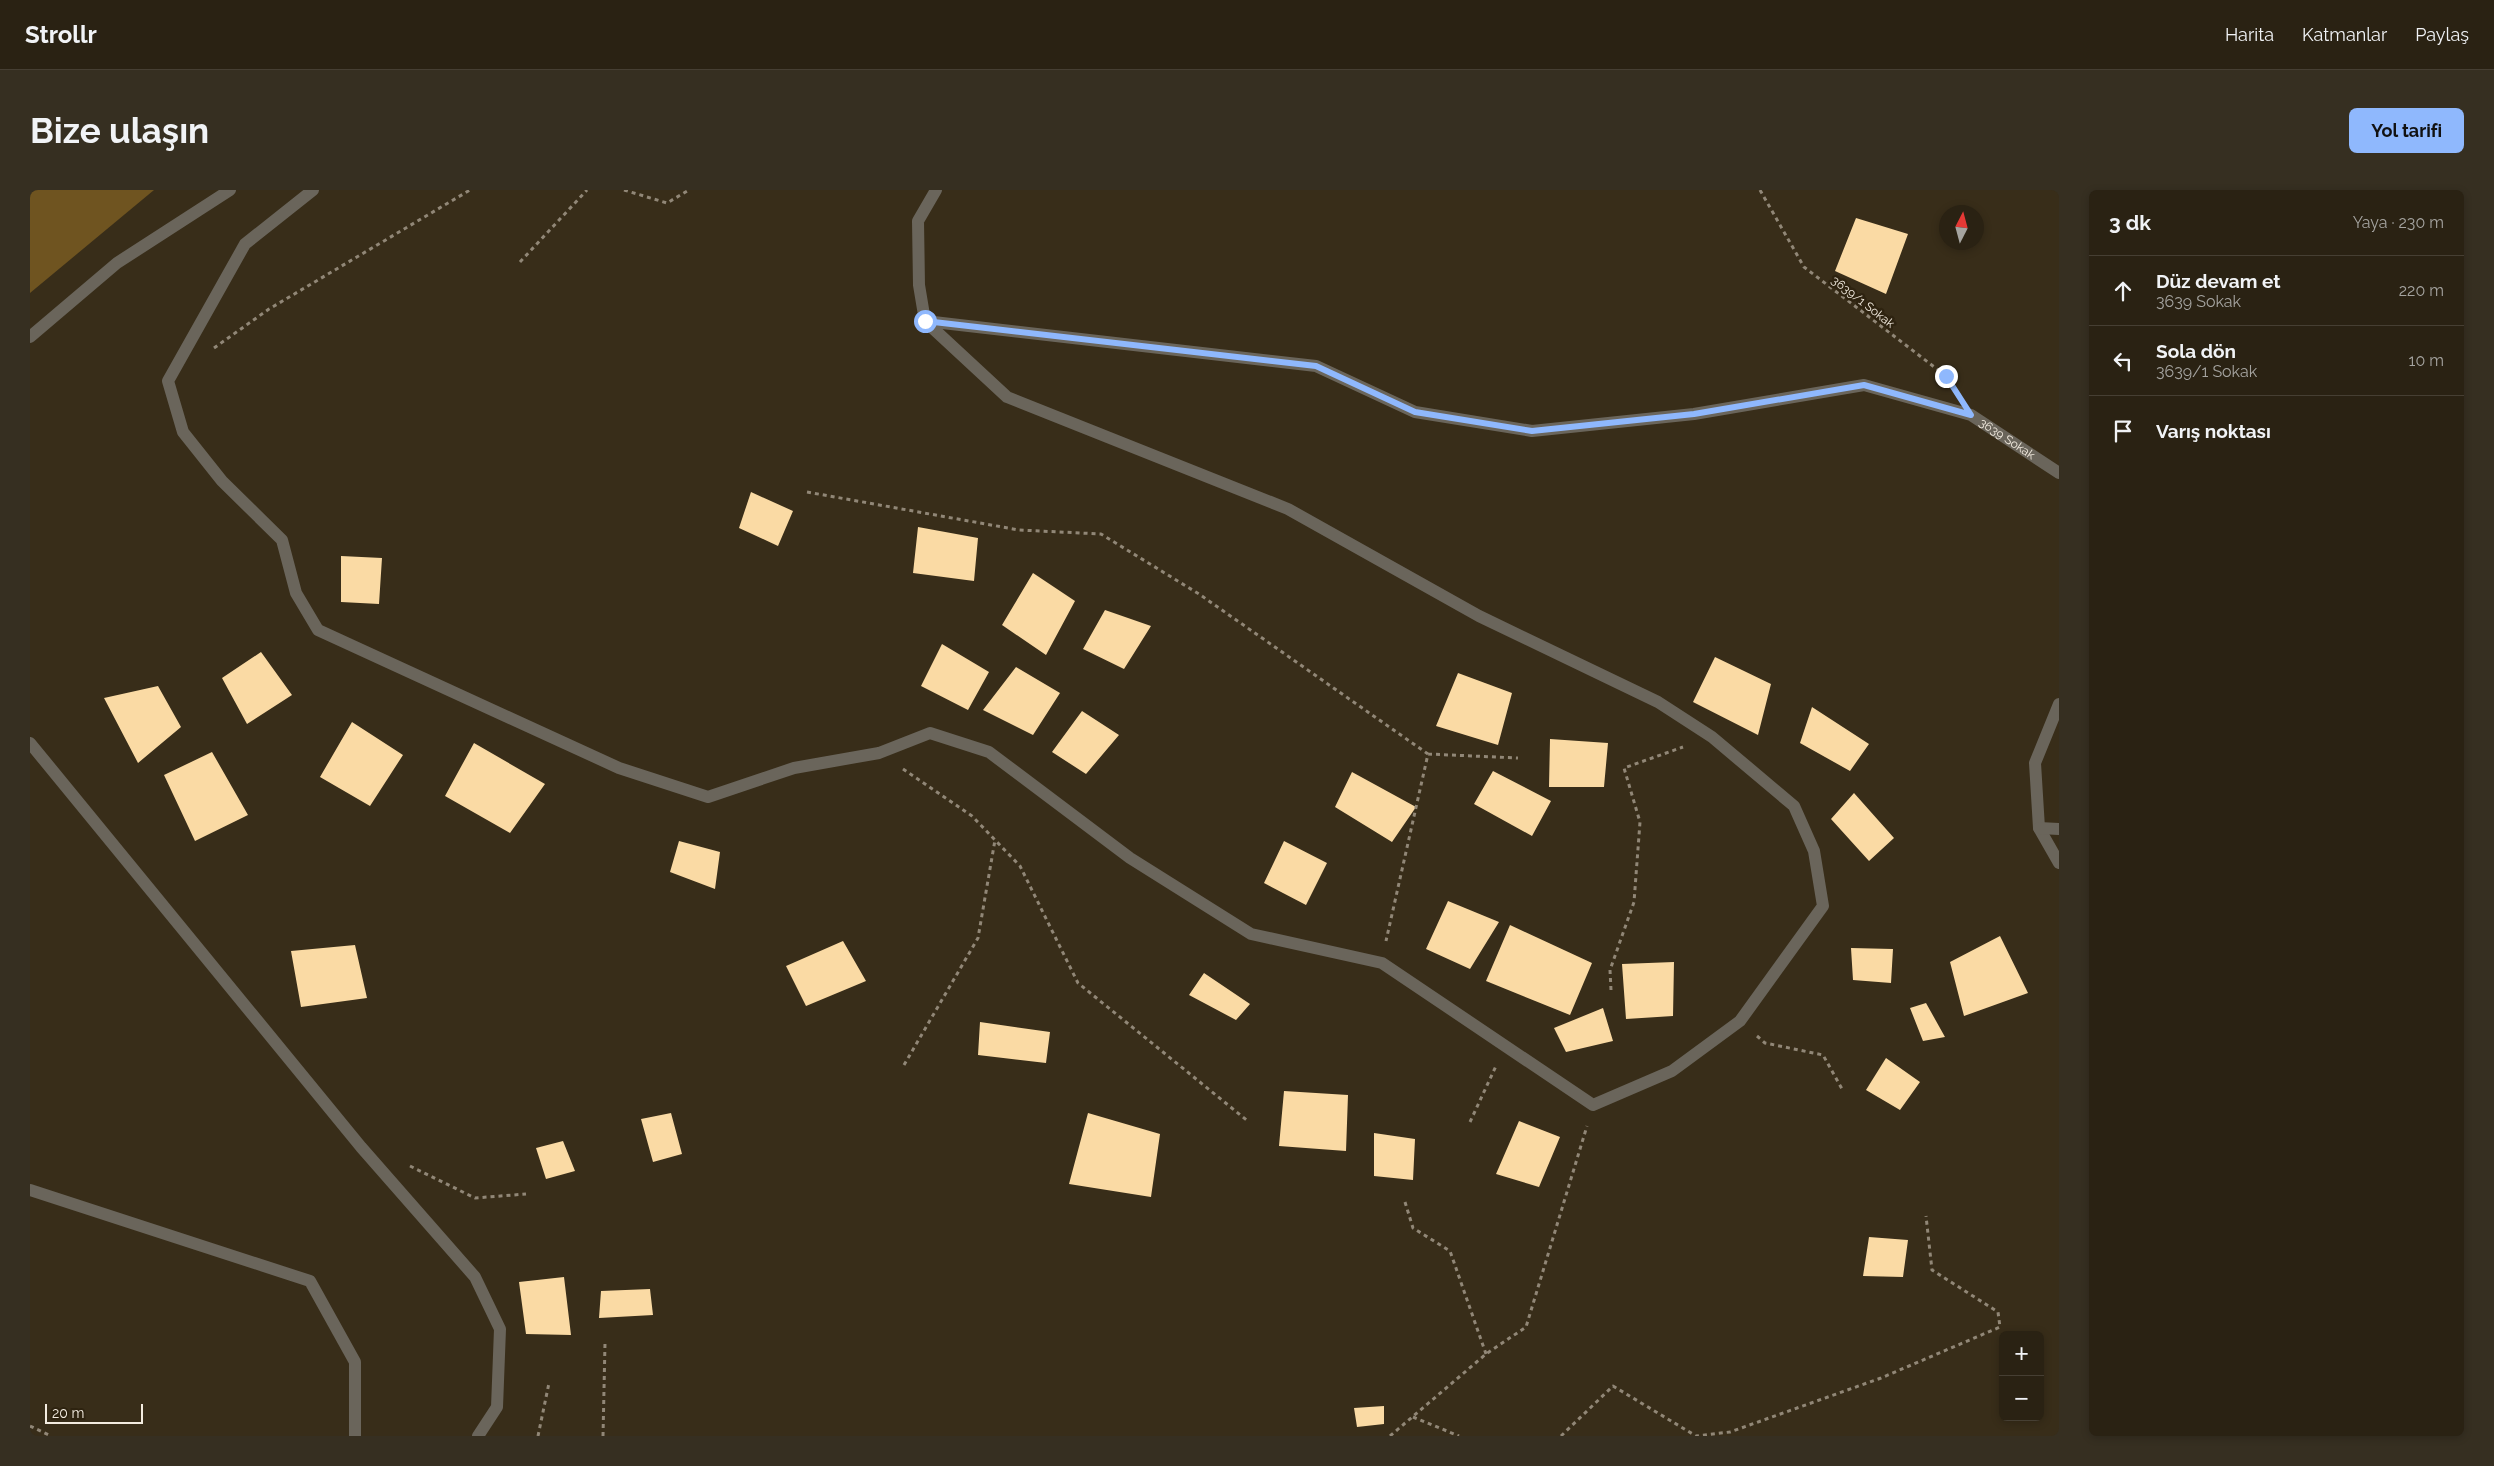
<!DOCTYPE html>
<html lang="tr">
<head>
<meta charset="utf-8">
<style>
  :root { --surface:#2a2213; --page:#362f21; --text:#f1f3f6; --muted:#a5a4a0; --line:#463f33; --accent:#8fb8fd }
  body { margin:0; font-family:Raleway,sans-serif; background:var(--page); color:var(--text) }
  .controls { position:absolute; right:15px; bottom:15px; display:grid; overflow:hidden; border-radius:8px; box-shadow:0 2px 8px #0003 }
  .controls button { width:45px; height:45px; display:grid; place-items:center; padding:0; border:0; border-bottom:1px solid var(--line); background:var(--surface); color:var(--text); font:25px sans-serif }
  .compass { position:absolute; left:1909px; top:15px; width:45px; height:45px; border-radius:50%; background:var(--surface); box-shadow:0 2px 8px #0003; rotate:6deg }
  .scale { position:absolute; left:15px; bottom:12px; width:98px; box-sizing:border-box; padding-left:5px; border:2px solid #f3ece0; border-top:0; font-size:14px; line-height:18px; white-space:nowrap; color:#f3ece0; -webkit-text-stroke:4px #2e2310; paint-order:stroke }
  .stop { position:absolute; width:15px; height:15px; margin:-11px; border:4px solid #8fb8fd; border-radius:50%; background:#fff }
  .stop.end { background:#8fb8fd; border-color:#fff; box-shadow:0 1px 5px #0008 }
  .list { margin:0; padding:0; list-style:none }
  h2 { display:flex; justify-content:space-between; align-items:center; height:65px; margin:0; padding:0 20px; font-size:21px }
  h2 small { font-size:16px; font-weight:400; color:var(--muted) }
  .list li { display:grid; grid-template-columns:32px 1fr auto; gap:15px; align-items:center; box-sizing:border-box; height:70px; padding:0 20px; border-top:1px solid var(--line) }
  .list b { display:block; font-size:19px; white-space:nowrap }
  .list p { margin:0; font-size:16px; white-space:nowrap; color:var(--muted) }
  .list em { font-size:16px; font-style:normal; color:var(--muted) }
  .icon { flex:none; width:28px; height:28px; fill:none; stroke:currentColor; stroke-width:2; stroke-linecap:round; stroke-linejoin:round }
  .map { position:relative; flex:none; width:2029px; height:1246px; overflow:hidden; border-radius:8px }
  header { display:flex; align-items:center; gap:30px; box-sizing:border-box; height:70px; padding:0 25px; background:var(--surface); border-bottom:1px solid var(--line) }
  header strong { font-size:24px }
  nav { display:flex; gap:28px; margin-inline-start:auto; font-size:18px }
  .intro { display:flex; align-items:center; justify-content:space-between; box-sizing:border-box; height:120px; padding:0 30px }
  h1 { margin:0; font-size:35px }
  .button { padding:12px 22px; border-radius:8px; background:var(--accent); color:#111; font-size:18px; font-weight:700 }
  main { display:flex; gap:30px; padding:0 30px }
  aside { flex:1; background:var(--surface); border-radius:8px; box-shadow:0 2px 8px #0003 }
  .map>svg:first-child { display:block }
</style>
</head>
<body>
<header>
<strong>Strollr</strong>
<nav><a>Harita</a><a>Katmanlar</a><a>Paylaş</a></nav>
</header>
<div class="intro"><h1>Bize ulaşın</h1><a class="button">Yol tarifi</a></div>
<main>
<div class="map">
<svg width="2029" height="1246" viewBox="0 0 2029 1246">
  <rect width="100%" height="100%" fill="#382d19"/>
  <!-- green -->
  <path fill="#6f5420" d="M0,0h124l-124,103z"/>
  <!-- building -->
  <path fill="#fadaa4" d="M1826,28l52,16 -22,60 -51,-23z
    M721,302l42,19 -15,35 -39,-18z
    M888,337l60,11 -4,43 -61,-8z
    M311,366l41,2 -3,46 -38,-2z
    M1003,383l42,28 -29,54 -44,-30z
    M1075,420l46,16 -27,43 -41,-20z
    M912,454l47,28 -21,38 -47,-24z
    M231,462l31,43 -45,29 -25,-46z
    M1685,467l56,27 -13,51 -65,-33z
    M986,477l44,26 -27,42 -50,-25z
    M1428,483l54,20 -14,52 -62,-19z
    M128,496l23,41 -43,36 -34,-65z
    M1782,517l57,37 -19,27 -50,-28z
    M1052,521l37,24 -33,39 -34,-22z
    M322,532l51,33 -33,51 -50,-29z
    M1520,549l58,4 -4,44h-55z
    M444,553l71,41 -35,49 -65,-37z
    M182,562l36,63 -53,26 -31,-66z
    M1463,581l58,30 -19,35 -58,-32z
    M1322,582l64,35 -24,35 -57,-35z
    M1824,603l40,45 -25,23 -38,-42z
    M649,651l41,11 -5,37 -45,-17z
    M1254,651l43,22 -21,42 -42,-22z
    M1418,711l51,21 -29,47 -44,-20z
    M1480,735l82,38 -22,52 -84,-34z
    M1970,746l28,57 -64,23 -14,-54z
    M813,751l23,40 -60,25 -20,-40z
    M325,755l12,53 -66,9 -10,-56z
    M1821,758l42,1 -2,34 -38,-3z
    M1644,772l-1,54 -47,3 -4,-55z
    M1174,783l46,31 -14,16 -47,-25z
    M1896,813l19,34 -22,4 -13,-33z
    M1573,818l10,33 -47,11 -12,-24z
    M950,832l70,10 -4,31 -68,-8z
    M1856,868l34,24 -20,28 -34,-20z
    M1254,901l64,4 -2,56 -67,-5z
    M641,923l11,41 -29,8 -12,-43z
    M1058,923l72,21 -9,63 -82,-13z
    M1489,931l41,16 -21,50 -43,-13z
    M1344,943l41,6 -2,41 -39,-4z
    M533,951l12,30 -29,8 -10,-31z
    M1839,1047l39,3 -5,37 -40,-1z
    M534,1087l7,58 -45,-1 -7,-52z
    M620,1099l3,26 -54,3 2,-27z
    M1354,1216v18l-27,3 -3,-19z"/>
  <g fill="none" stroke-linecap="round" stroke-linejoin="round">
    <!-- path -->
    <path stroke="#918777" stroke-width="3" stroke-dasharray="4 4" stroke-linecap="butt" d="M594,0l43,13 22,-13
      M1730,0l44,77 142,109 6,10
      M490,72l67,-72
      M184,158l55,-39 201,-119
      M777,302l212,38 82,4 98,60 229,160 -42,187
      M1398,564l90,4
      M873,579l69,47 48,50 58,117 171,139
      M1581,800l-1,-20 24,-68 6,-80 -16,-54 59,-21
      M1727,846l8,7 58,12 19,34
      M874,875l74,-127 17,-98
      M1440,932l26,-56
      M380,976l65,32 51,-4
      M1375,1012l8,26 37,23 36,103
      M1383,1227l46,19
      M0,1236l21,10
      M508,1246l11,-53
      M573,1246l2,-93
      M1360,1246l96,-82 40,-27 61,-201
      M1531,1246l52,-50 83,50 34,-4 151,-54 119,-51 -2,-15 -66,-42 -6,-54"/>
    <!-- minor -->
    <g stroke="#6a655b" stroke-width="12">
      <path d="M283,0l-68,54 -77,137 15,51 39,49 60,59 14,53 22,37 301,138 89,29 86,-29 85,-15 51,-20 59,19 141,106 121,76 131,29 211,142 79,-34 68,-50 83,-115 -9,-55 -20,-45 -82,-69 -54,-35 -179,-86 -191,-107 -281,-112 -82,-76 -6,-36 -1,-64 18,-31"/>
      <path id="s1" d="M895,131l391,45 99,46 117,19 162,-17 170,-29 107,30 88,58"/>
      <path d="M2029,514l-24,59 4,65 20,35"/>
      <path d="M2009,638l20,1"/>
    </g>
    <!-- tertiary -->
    <path stroke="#6a655b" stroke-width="12" d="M0,147l87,-74 113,-73
      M0,553l331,404 114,130 25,52 -3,78 -19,29
      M0,1000l280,91 45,81v74"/>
  </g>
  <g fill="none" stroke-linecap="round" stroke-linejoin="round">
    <!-- route -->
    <path stroke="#8fb8fd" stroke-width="6" d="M895,131l391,45 99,46 117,19 162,-17 170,-29 107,30 -25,-39"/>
  </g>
  <g text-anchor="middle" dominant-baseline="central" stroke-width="5" stroke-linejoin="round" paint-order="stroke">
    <!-- street labels -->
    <g font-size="12" fill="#f3ece0" stroke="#2e2310">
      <text transform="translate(1833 112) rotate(38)">3639/1 Sokak</text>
      <text stroke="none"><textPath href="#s1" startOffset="1111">3639 Sokak</textPath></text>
    </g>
  </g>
</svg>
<div class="controls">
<button>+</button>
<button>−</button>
</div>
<svg class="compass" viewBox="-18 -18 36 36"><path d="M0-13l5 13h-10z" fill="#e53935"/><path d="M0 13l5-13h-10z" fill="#a5a4a0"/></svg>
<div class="scale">20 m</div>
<div class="stop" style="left:895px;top:131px"></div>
<div class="stop end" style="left:1916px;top:186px"></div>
</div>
<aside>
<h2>3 dk<small>Yaya · 230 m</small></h2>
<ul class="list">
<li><svg class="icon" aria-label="ahead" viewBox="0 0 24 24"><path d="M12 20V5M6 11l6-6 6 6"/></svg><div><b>Düz devam et</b><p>3639 Sokak</p></div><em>220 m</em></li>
<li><svg class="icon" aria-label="left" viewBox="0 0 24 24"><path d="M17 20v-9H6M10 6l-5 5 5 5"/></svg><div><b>Sola dön</b><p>3639/1 Sokak</p></div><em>10 m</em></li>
<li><svg class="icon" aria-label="arrive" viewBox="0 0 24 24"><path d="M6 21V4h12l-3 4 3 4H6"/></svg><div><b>Varış noktası</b></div></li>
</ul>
</aside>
</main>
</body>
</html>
